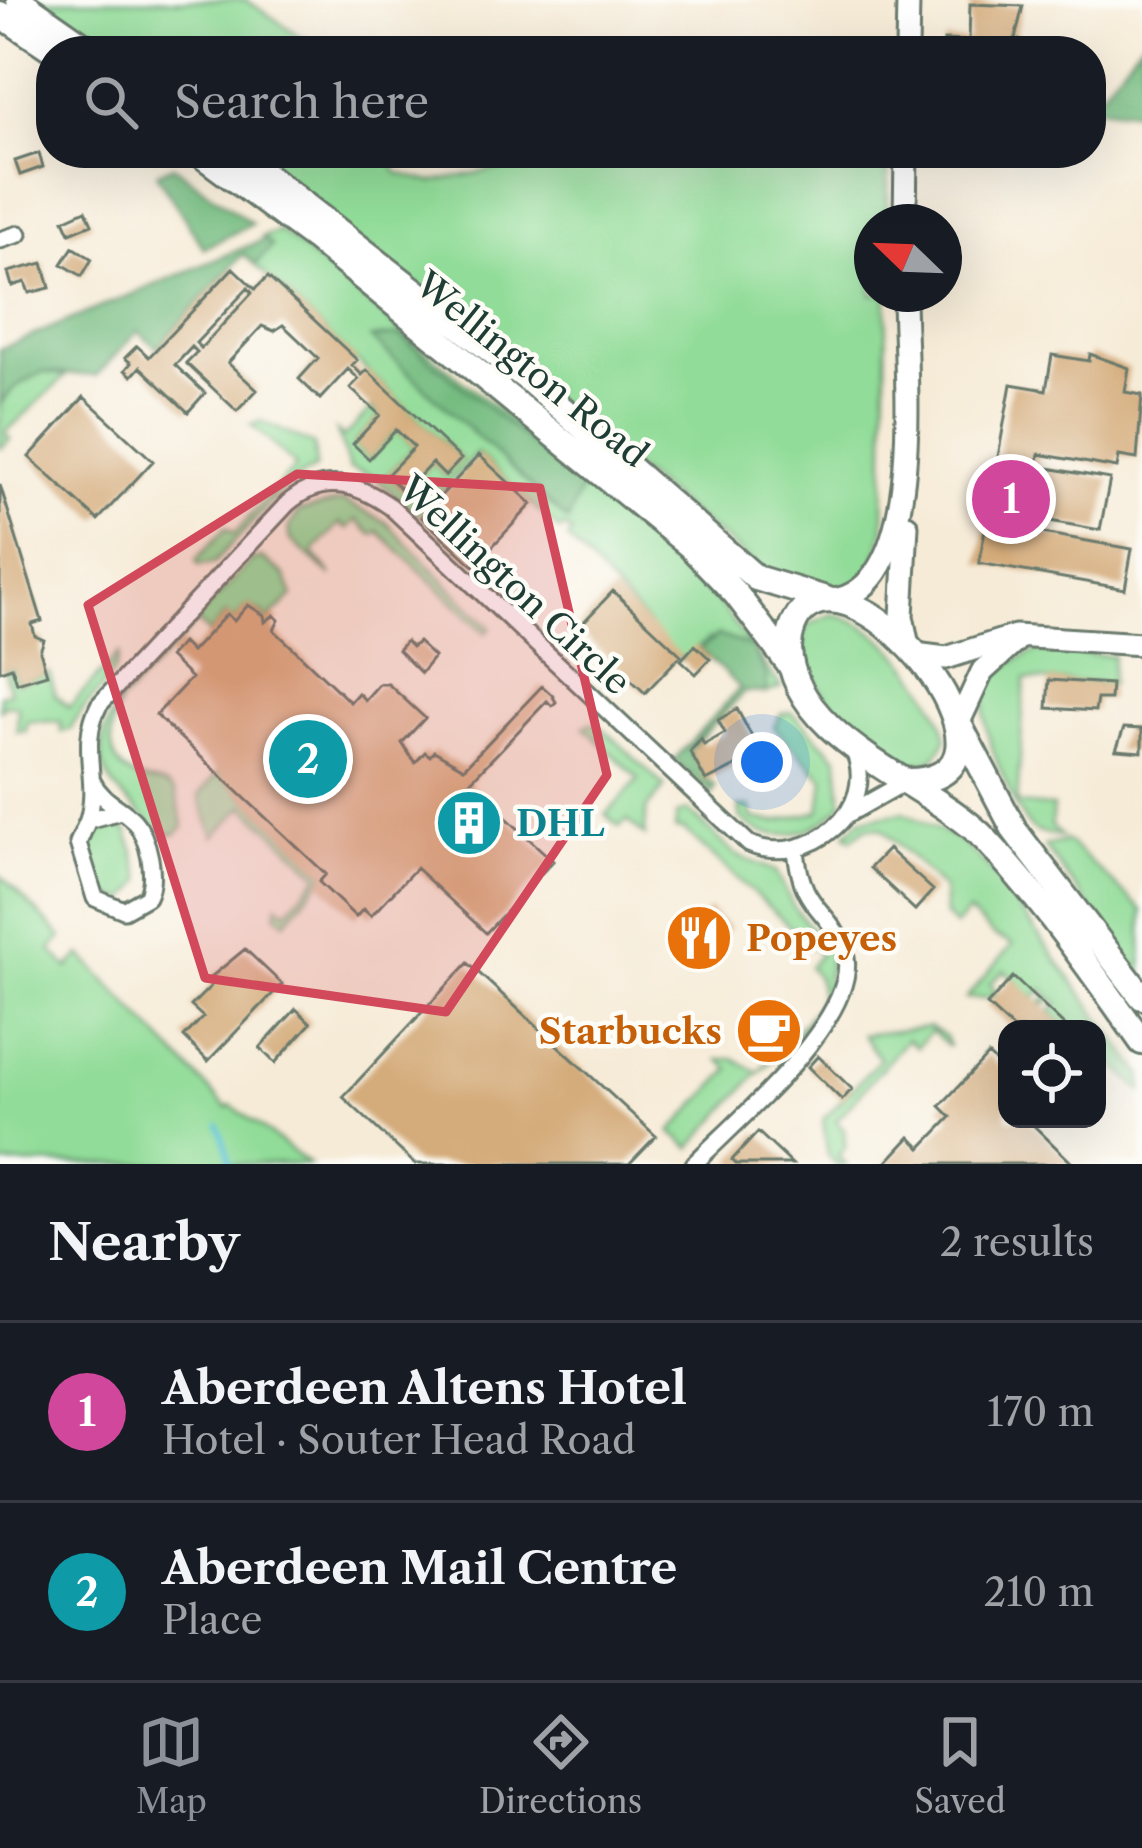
<!DOCTYPE html>
<html lang="en">
<head>
<meta charset="utf-8">
<style>
  :root { --surface:#171b24; --page:#20242c; --text:#f1f3f6; --muted:#9ea1a6; --line:#363941; --accent:#8c9099 }
  body { margin:0; font-family:"Libre Caslon Text",serif; background:var(--page); color:var(--text) }
  .controls { position:absolute; right:36px; bottom:36px; display:grid; overflow:hidden; border-radius:24px; box-shadow:0 12px 48px #0002 }
  .controls button { width:108px; height:108px; display:grid; place-items:center; padding:0; border:0; border-bottom:3px solid var(--line); background:var(--surface); color:var(--text); font:60px sans-serif }
  .compass { position:absolute; left:854px; top:204px; width:108px; height:108px; border-radius:50%; background:var(--surface); box-shadow:0 12px 48px #0002; rotate:293deg }
  .you { position:absolute; left:762px; top:762px; width:42px; height:42px; margin:-30px; border:9px solid #fff; border-radius:50%; background:#1a73e8; box-shadow:0 0 0 18px #1a73e833 }
  .badge { display:grid; place-items:center; width:78px; height:78px; border-radius:50%; background:var(--accent); color:#fff; font-size:39px; font-weight:700 }
  .pin { position:absolute; translate:-50% -50%; border:6px solid #fff; box-shadow:0 3px 12px #0006 }
  .list { margin:0; padding:0; list-style:none }
  h2 { display:flex; justify-content:space-between; align-items:center; height:156px; margin:0; padding:0 48px; font-size:51px }
  h2 small { font-size:39px; font-weight:400; color:var(--muted) }
  .list li { display:grid; grid-template-columns:78px 1fr auto; gap:36px; align-items:center; box-sizing:border-box; height:180px; padding:0 48px; border-top:3px solid var(--line) }
  .list b { display:block; font-size:45px; white-space:nowrap }
  .list p { margin:0; font-size:39px; white-space:nowrap; color:var(--muted) }
  .list em { font-size:39px; font-style:normal; color:var(--muted) }
  .icon { flex:none; width:66px; height:66px; fill:none; stroke:currentColor; stroke-width:2; stroke-linecap:round; stroke-linejoin:round }
  .map { position:relative; flex:none; width:1142px; height:1164px; overflow:hidden }
  .search { position:absolute; background:var(--surface); box-shadow:0 12px 48px #0002; left:36px; right:36px; top:36px; height:132px; display:flex; align-items:center; gap:30px; box-sizing:border-box; padding:0 42px; border-radius:48px; color:var(--muted); font-size:45px }
  .sheet { height:516px; background:var(--surface) }
  nav { display:flex; justify-content:space-around; align-items:center; box-sizing:border-box; height:168px; border-top:3px solid var(--line); background:var(--surface); font-size:33px; color:var(--muted) }
  nav a { display:grid; justify-items:center; gap:6px }
  nav .on { color:var(--accent) }
  .map>svg:first-child { display:block }
</style>
</head>
<body>
<div class="map">
<svg width="1142" height="1164" viewBox="0 0 1142 1164">
  <rect width="100%" height="100%" fill="#fdfcf7"/>
  <filter id="ink" filterUnits="userSpaceOnUse"><feTurbulence type="fractalNoise" baseFrequency=".00833" numOctaves="2"/><feDisplacementMap in="SourceGraphic" scale="24" xChannelSelector="R" yChannelSelector="G"/><feConvolveMatrix kernelMatrix="1 2 1 2 8 2 1 2 1" color-interpolation-filters="sRGB"/></filter>
  <filter id="wash" filterUnits="userSpaceOnUse"><feTurbulence type="fractalNoise" baseFrequency=".004" numOctaves="4" result="noise"/><feDisplacementMap in="SourceGraphic" scale="48" xChannelSelector="R" yChannelSelector="G"/><feGaussianBlur stdDeviation="2.7" result="paint"/><feColorMatrix in="noise" values="0 0 0 0 0 0 0 0 0 0 0 0 0 0 0 0 0 1.4 0 .05"/><feComposite in="paint" operator="in"/></filter>
  <g filter="url(#wash)">
    <rect width="100%" height="100%" fill="#f6ebd7"/>
    <!-- green -->
    <path fill="#91dc98" stroke="#588c66" stroke-width="3" fill-rule="evenodd" d="M19,0h227l77,51h-231z
      M238,153h147l13,20 33,9 151,-29h306l-1,69h-15v72h15l-3,235 -14,53 -17,13 -64,-4z
      M280,231l413,339 -3,4 7,8 4,-3 80,108 -15,6 -8,-40 -49,-14 -28,21 -113,-121 4,-6 -7,-6 -5,4 -83,-78 -60,63 -42,-39 -26,-9 -12,-37 7,6 28,-29 8,7 -27,29 16,15 27,-29 18,17 -27,28 17,16 28,-28 13,13 16,-17 -206,-194 16,-19 -9,-9zM401,336l166,184 -194,-181z
      M43,372l23,4 -61,57 5,6 -10,10v-45l15,-17z
      M261,421l53,24 2,23 -24,13 -78,82 -15,2 -3,-5 30,-32 8,6 62,-68 -45,-42z
      M343,501l43,21 105,106 -5,5 -108,-102 -5,4 -17,-15 -9,9 -7,-6 -27,29 19,24 -41,-36 -2,-12 10,-17z
      M262,558l23,18 8,20 -28,26 -1,-8 -16,-8 -14,15 -8,-7 -17,19 -12,-11 -77,81c-12,27 -16,63 19,76 15,5 24,1 36,13l9,35 -8,7c-20,0 -25,-12 -39,-24 -41,-35 -45,-59 -19,-108l133,-141z
      M832,614c52,9 104,76 115,124l-12,20c-51,29 -123,-68 -135,-111l8,-22z
      M1038,651l75,5 -2,28 -86,-5 -8,125 36,3 -2,19 10,10c-8,-2 -20,-1 -27,-6 -14,-10 -23,-34 -29,-49 -24,-54 -40,-108 33,-130z
      M119,654c-1,26 -40,51 -48,75l-10,3v-10l-34,-1 -1,10h-9l1,-25 -12,-2 -6,6v-15l10,-3 -6,-22 8,-3 5,16 33,-10 5,22 14,12z
      M792,712l46,46 4,45c-22,31 -71,45 -101,16l-2,-12h11l3,12 23,3 44,-11 4,-32 -50,-52 7,-13z
      M591,723l13,6 61,58 -19,22 -1,27 -18,-16 -8,7 -13,-12 33,-36 -55,-52z
      M218,772l108,102 -41,48 -9,-8 2,-10 8,7 33,-36 -75,-69 -30,31 -15,-41z
      M688,810l48,45 40,16 18,37 36,43 -4,46 -135,151 -20,-16 59,-63 -10,-9 14,-2 25,15c25,-26 86,-71 50,-106l11,-13 -136,-124 -9,-1 2,-14z
      M904,812l57,30 28,26 153,207v17l-45,-45v-18h-29l-18,-17 8,-9 -5,-5 -8,7 -4,-3 8,-8 -6,-5 -9,9 -30,-28 -14,14 6,7 -7,7h-23l47,-54 -19,-8 -26,-24 -13,14 -10,-10 -2,-27 -61,-61 -15,-1 -15,12 -6,-5 15,-15z
      M114,822l14,10 14,49 -15,19 -21,-5 -16,-46 5,-21z
      M1067,841l75,69v67l-98,-131z
      M0,875l62,62 -11,13 17,18 13,-13 146,153 4,-3 78,59h-309z
      M929,1027l16,9 4,11 -18,-16 -14,16 -10,-8 -71,82 8,9 2,17 -8,9 8,8h-9l-9,-8 -5,-36 57,-61 -18,-24z"/>
    <!-- forest -->
    <path fill="#74bc80" stroke="#4a7c5a" stroke-width="3" d="M1142,41v71l-49,-5 4,-10z
      M173,166l79,58 -48,24 -48,-74z
      M265,239l7,7 -17,19 -12,-11 -86,94 -19,-17 -42,45 -53,-4 -28,15 -15,17v-55z
      M400,335l182,151 -14,35 -197,-183z
      M718,635l34,12 15,30 -1,16 -22,-1 -55,58 17,30 9,6 -3,8 -38,-34 66,-72 -40,-39z"/>
    <g fill="none" stroke-linecap="round" stroke-linejoin="round">
      <!-- stream -->
      <path stroke="#5ac2d7" stroke-width="4.5" d="M219,1125l12,39"/>
    </g>
    <g id="blocks">
      <!-- building -->
      <path fill="#d4ab7a" fill-rule="evenodd" d="M970,4l53,2 -8,33 25,7v5h-96v-11l25,1z
        M39,153l4,14 -23,8 -5,-14z
        M86,210l6,14 -22,9 -6,-13z
        M73,247l19,12 -10,17 -20,-12z
        M43,263l7,25 -21,5 -4,-11 -13,4 -4,-14z
        M233,268l22,21 13,-12 89,83 -5,5 10,10 5,-5 94,89 -16,17 -13,-13 -28,29 -17,-17 27,-28 -18,-17 -27,29 -16,-15 27,-29 -30,-27 9,-9 -11,-10 -28,30 -21,-20 19,-21 -35,-33 -9,6 -12,-5 -34,37 29,27 -20,21 -51,-48 11,-11 -5,-5 -17,18 30,28 -17,19 -48,-45 -8,9 -7,-6 6,-7 -6,-5 12,-12 12,11zM248,288l4,5 -51,55 -5,-5z
        M1090,354l39,14 -4,24 17,3 -5,64 -18,-3 -2,12 -78,-14 -13,76 106,19 -7,40 -146,-26 32,-179 35,6 6,-35 37,6z
        M84,397l69,64 -55,59 -69,-63z
        M479,455l53,49 -58,62 -53,-49z
        M1048,468l62,11 -10,51 -61,-11z
        M0,485l42,136 -10,3 3,12 9,4 -4,11 7,23 -30,9 -5,-16 -12,4z
        M613,591l68,64 -36,38 -68,-64z
        M248,605l16,10 1,7 9,-7 5,5 -5,10 76,72 8,-9 7,7 14,-16h9l37,34 -23,25 13,20 10,-11 5,4 4,-5 30,17 78,-82 10,9 4,7 -4,4 -5,-5 -78,82 84,78 -67,72 -70,-65 -45,48 -8,-7 -7,8 -37,-35 7,-8 -170,-159 35,-37 -22,-21 13,-14 9,9 36,-38 7,7z
        M406,641l6,6 6,-5 16,15 -13,16 -23,-23z
        M695,645l15,14 -14,15 -15,-14z
        M1049,680l62,4 -1,15h-13l-2,12 -48,-3z
        M737,709l24,44 -55,28 -16,-29 11,-13 3,6 21,-12 -7,-13z
        M1124,728l18,1v23l-26,-2z
        M888,849l45,41 -18,20 -45,-42z
        M709,909l21,19 -39,41 -23,-22z
        M245,949l37,35 -74,77 -24,-24 19,-20 -12,-11 20,-20v-9z
        M468,963l188,173 -27,28h-214l-72,-67z
        M1013,977l37,35 18,17h-55l-26,-24z
        M780,1005l14,13 -36,39 -14,-14z
        M296,1009l15,14 -36,40 -15,-15z
        M988,1055l19,18v46h20l46,45h-188l25,-27 11,11 30,-31 -11,-11z
        M818,1056l34,33 -10,11 -34,-33z
        M758,1132l34,32h-56l-4,-4z"/>
    </g>
  </g>
  <g filter="url(#ink)">
    <use href="#blocks" fill-opacity="0" stroke="#6a7a6d" stroke-width="3"/>
    <g fill="none" stroke-linecap="round" stroke-linejoin="round">
      <!-- street casing -->
      <g stroke="#6a7a6d" stroke-width="21">
        <path id="street" d="M0,240l19,-6
          M92,781c11,22 28,25 42,40 15,17 23,56 13,76l-23,13 -29,-12 -17,-55 10,-23 29,-8
          M850,813l57,-32
          M88,820c12,-40 -10,-75 11,-115l189,-202c35,-30 69,-20 103,4l358,337c58,25 134,-35 103,-97
          M694,1164c42,-43 173,-152 150,-215 -17,-44 -42,-37 -48,-99"/>
      </g>
      <!-- secondary casing -->
      <g stroke="#6a7a6d" stroke-width="27">
        <path id="secondary" d="M907,51l1,-51
          M905,222l1,-69
          M907,526l-5,90 6,30
          M834,600c95,-15 70,-234 70,-306
          M915,654l31,4 69,-22 127,8
          M959,722l23,-50 33,-30"/>
      </g>
      <!-- primary casing -->
      <g stroke="#6a7a6d" stroke-width="30">
        <path id="primary" d="M19,0l73,51
          M0,14l55,37
          M199,153l115,85 375,307 47,49 53,70
          M238,153l291,227 227,198 70,21
          M961,728l54,103 127,166
          M907,781c137,1 -35,-224 -101,-173 -12,9 -17,26 -17,40 3,93 143,135 197,192 58,62 107,133 156,202"/>
      </g>
      <!-- street -->
      <use href="#street" stroke="#fff" stroke-width="15"/>
      <!-- secondary -->
      <use href="#secondary" stroke="#fff" stroke-width="21"/>
      <!-- primary -->
      <use href="#primary" stroke="#fff" stroke-width="24"/>
    </g>
  </g>
  <!-- marked area -->
  <path fill="#d1495b" fill-opacity="0.2" stroke="#d1495b" stroke-width="9" stroke-linejoin="round" d="M297,474l243,14 67,287 -161,237 -241,-34 -117,-373z"/>
  <!-- icons -->
  <defs>
    <g id="building-disc" transform="scale(3.45)"><circle r="9.5" fill="#0f9aa8" stroke="#fdfcf7"/><path d="M-4-6H4V6H1V3H-1V6H-4ZM-2.5-4.3h1.7v1.8h-1.7ZM.8-4.3h1.7v1.8H.8ZM-2.5-1h1.7V.8h-1.7ZM.8-1h1.7V.8H.8Z" fill="#fff"/></g>
    <g id="restaurant-disc" transform="scale(3.45)"><circle r="9.5" fill="#e8710a" stroke="#fdfcf7"/><path d="M-5-6h1v4h1v-4h1v4h1v-4h1v5L-1.5 .5V6h-2V.5L-5-1ZM5-6V6H3V1.5H1.5Q1.5-4 5-6Z" fill="#fff"/></g>
    <g id="cafe-disc" transform="scale(3.45)"><circle r="9.5" fill="#e8710a" stroke="#fdfcf7"/><path d="M-5.5-4.5H6V0H3Q3 3.5 0 3.5H-2.5Q-5.5 3.5-5.5 0ZM3-3.2v2h1.7v-2ZM-6 4.5H4V6H-6Z" fill="#fff"/></g>
  </defs>
  <g fill-rule="evenodd">
    <use href="#building-disc" x="469" y="823"/>
    <use href="#restaurant-disc" x="699" y="938"/>
    <use href="#cafe-disc" x="769" y="1031"/>
  </g>
  <g text-anchor="middle" dominant-baseline="central" stroke-width="9" stroke-linejoin="round" paint-order="stroke">
    <!-- street labels -->
    <g font-size="36" fill="#1f3d34" stroke="#fdfcf7">
      <text transform="translate(532 369) rotate(39)">Wellington Road</text>
      <text transform="translate(515 585) rotate(43)">Wellington Circle</text>
    </g>
    <!-- culture labels -->
    <g font-size="36" font-weight="bold" fill="#0d838f" stroke="#fdfcf7" text-anchor="start">
      <text x="516" y="823">DHL</text>
    </g>
    <!-- food labels -->
    <g font-size="36" font-weight="bold" fill="#c56008" stroke="#fdfcf7" text-anchor="start">
      <text x="746" y="938">Popeyes</text>
      <text x="722" y="1031" text-anchor="end">Starbucks</text>
    </g>
  </g>
</svg>
<div class="controls">
<button><svg class="icon" aria-label="locate" viewBox="0 0 24 24"><circle cx="12" cy="12" r="6"/><path d="M12 2v4M12 18v4M2 12h4M18 12h4"/></svg></button>
</div>
<svg class="compass" viewBox="-18 -18 36 36"><path d="M0-13l5 13h-10z" fill="#e53935"/><path d="M0 13l5-13h-10z" fill="#9ea1a6"/></svg>
<div class="you"></div>
<div class="pin badge" style="left:1011px;top:499px;background:#d1479c">1</div>
<div class="pin badge" style="left:308px;top:759px;background:#0f9aa8">2</div>
<div class="search"><svg class="icon" aria-label="search" viewBox="0 0 24 24"><circle cx="10" cy="10" r="6"/><path d="M15 15l6 6"/></svg>Search here</div>
</div>
<section class="sheet">
<h2>Nearby<small>2 results</small></h2>
<ul class="list">
<li><span class="badge" style="background:#d1479c">1</span><div><b>Aberdeen Altens Hotel</b><p>Hotel · Souter Head Road</p></div><em>170 m</em></li>
<li><span class="badge" style="background:#0f9aa8">2</span><div><b>Aberdeen Mail Centre</b><p>Place</p></div><em>210 m</em></li>
</ul>
</section>
<nav>
<a class="on"><svg class="icon" aria-label="map" viewBox="0 0 24 24"><path d="M3 6l6-2 6 2 6-2v14l-6 2-6-2-6 2zM9 4v14M15 6v14"/></svg>Map</a>
<a><svg class="icon" aria-label="directions" viewBox="0 0 24 24"><path d="M12 3l9 9-9 9-9-9zM9 14v-3h6M13 9l2 2-2 2"/></svg>Directions</a>
<a><svg class="icon" aria-label="saved" viewBox="0 0 24 24"><path d="M7 4h10v16l-5-4-5 4z"/></svg>Saved</a>
</nav>
</body>
</html>
